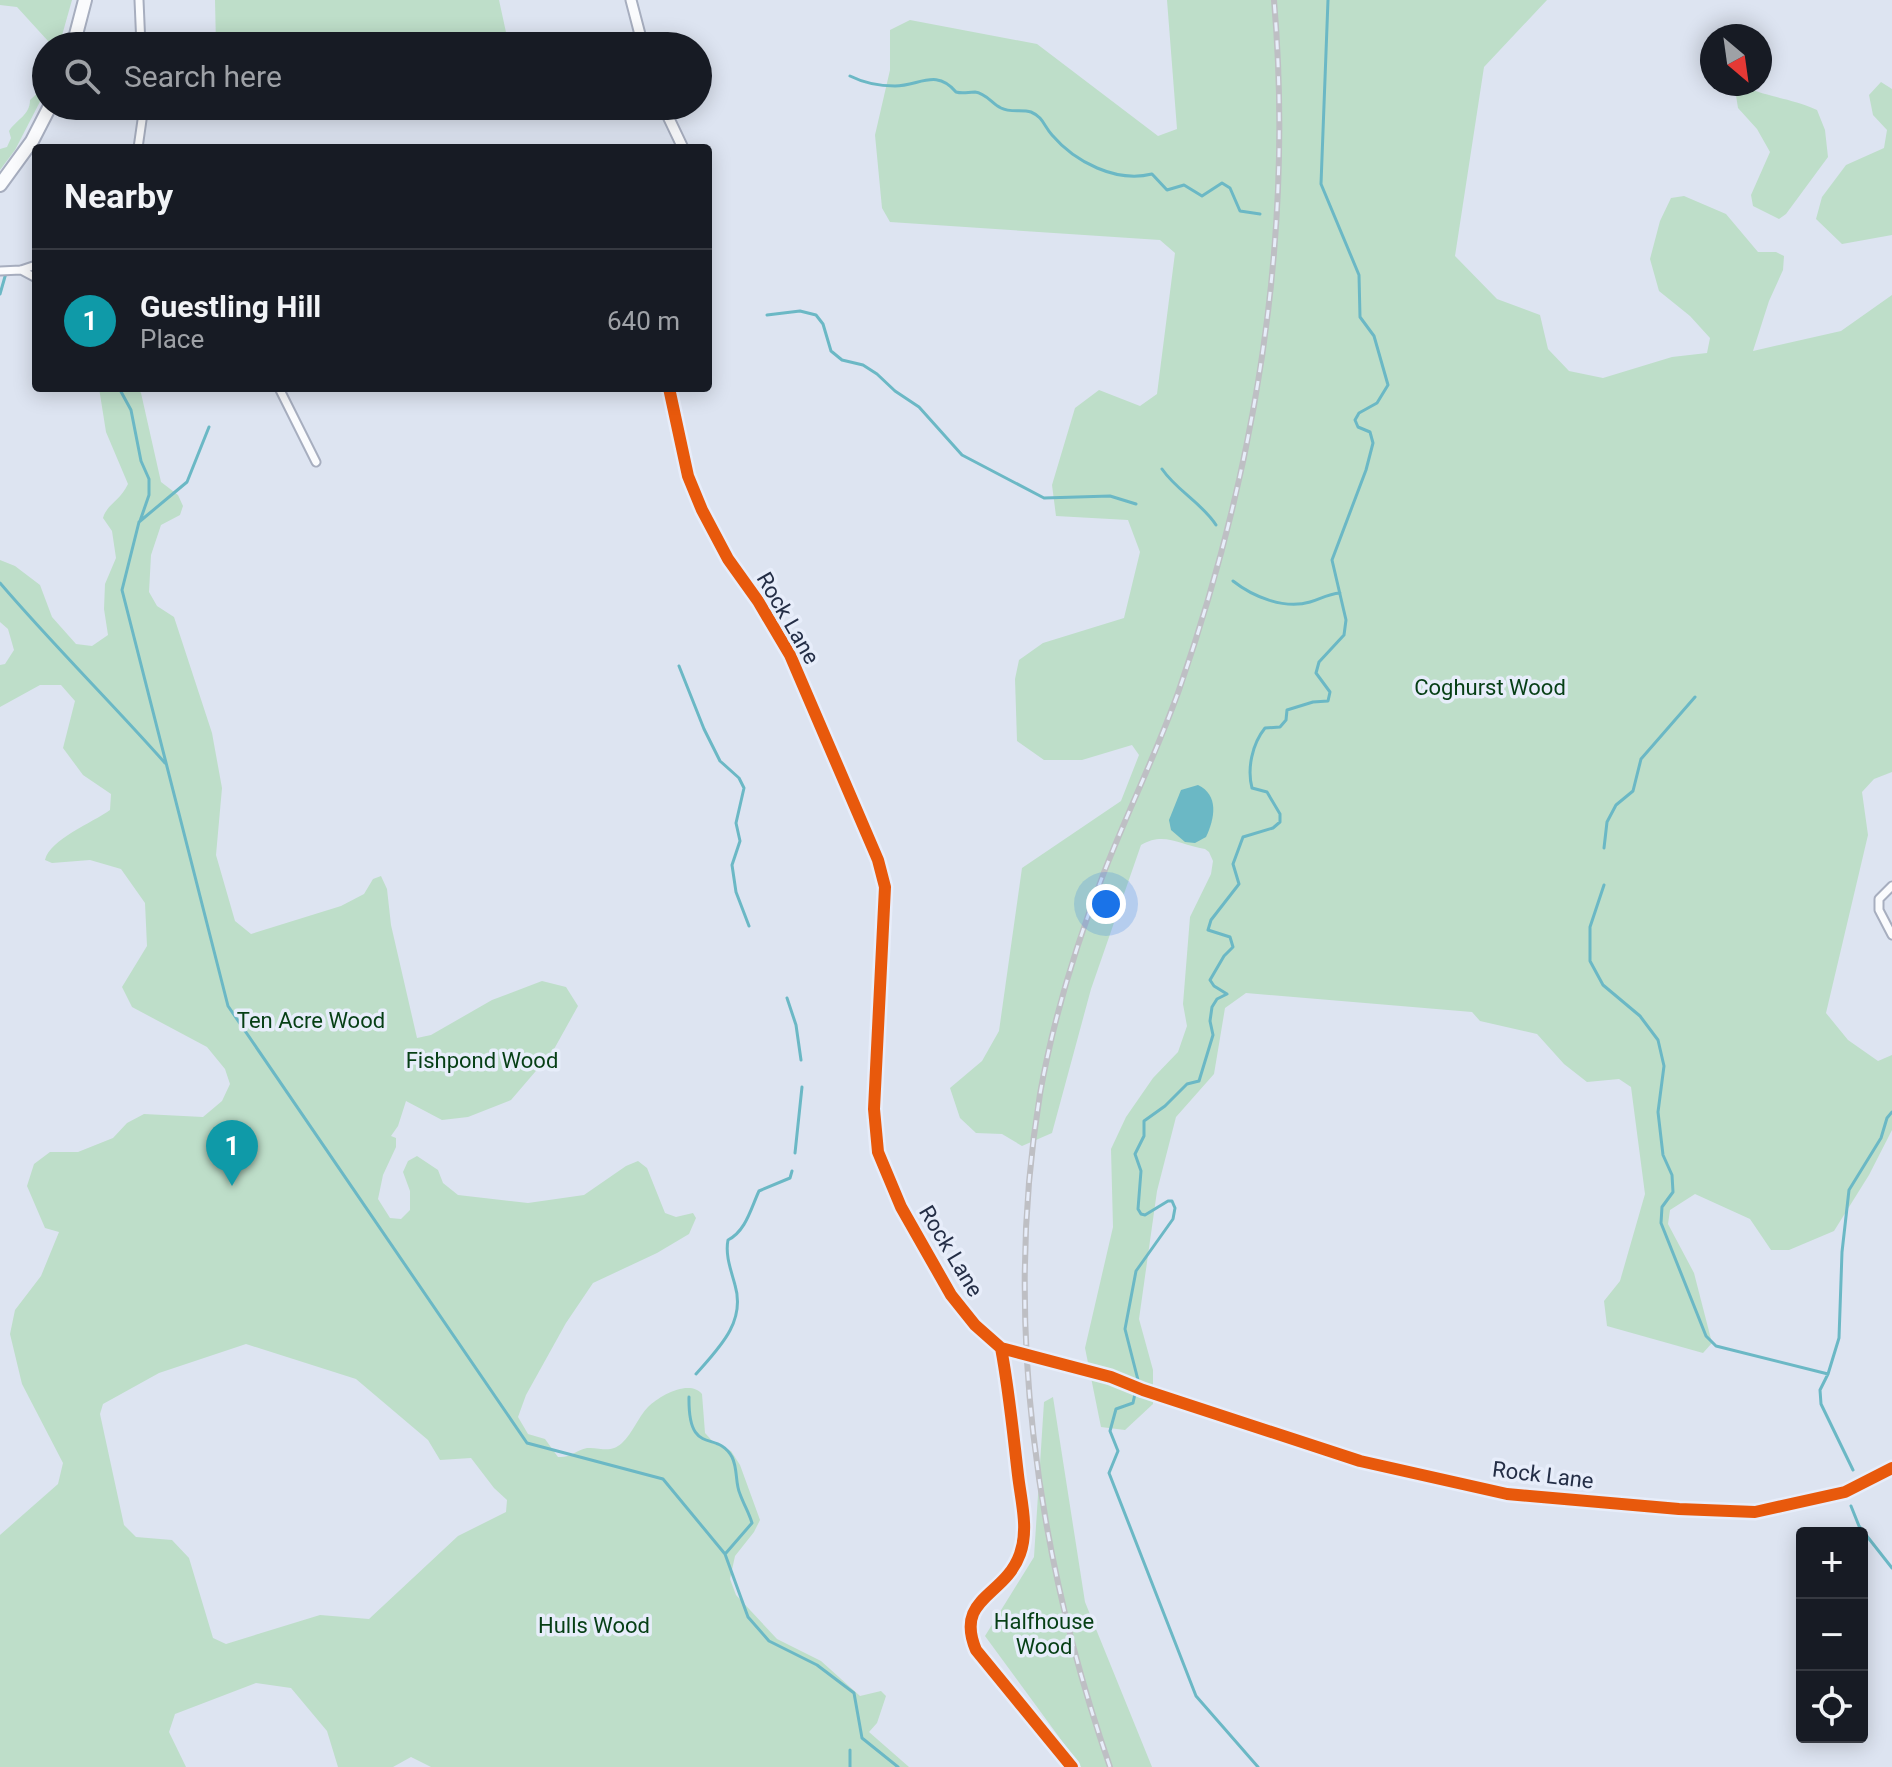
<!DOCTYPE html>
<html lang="en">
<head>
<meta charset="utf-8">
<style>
  :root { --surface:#171b24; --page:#242831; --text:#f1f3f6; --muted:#9ea1a6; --line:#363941; --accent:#7c3aed }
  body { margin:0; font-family:Roboto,sans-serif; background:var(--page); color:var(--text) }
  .controls { position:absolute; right:24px; bottom:24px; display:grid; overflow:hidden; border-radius:8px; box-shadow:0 4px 20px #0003 }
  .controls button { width:72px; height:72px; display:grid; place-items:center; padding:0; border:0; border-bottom:2px solid var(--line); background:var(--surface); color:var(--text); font:40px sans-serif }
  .compass { position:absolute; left:1700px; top:24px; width:72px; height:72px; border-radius:50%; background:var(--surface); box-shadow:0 4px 20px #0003; rotate:151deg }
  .you { position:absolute; left:1106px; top:904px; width:28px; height:28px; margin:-20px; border:6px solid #fff; border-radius:50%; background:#1a73e8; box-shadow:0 0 0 12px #1a73e833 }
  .badge { display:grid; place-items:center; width:52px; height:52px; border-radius:50%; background:var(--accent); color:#fff; font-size:26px; font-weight:700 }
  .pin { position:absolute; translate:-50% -66px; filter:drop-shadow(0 2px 4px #0008) }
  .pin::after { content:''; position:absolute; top:42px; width:28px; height:24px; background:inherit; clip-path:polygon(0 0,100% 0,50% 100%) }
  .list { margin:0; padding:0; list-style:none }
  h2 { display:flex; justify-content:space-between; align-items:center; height:104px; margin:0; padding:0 32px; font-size:34px }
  h2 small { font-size:26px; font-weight:400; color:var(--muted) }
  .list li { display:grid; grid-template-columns:52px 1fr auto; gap:24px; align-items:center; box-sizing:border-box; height:144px; padding:0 32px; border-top:2px solid var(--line) }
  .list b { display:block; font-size:30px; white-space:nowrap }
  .list p { margin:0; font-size:26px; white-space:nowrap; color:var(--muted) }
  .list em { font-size:26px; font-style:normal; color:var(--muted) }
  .icon { flex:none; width:44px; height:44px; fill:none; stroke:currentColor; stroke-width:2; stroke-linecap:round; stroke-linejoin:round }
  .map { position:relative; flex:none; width:1892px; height:1767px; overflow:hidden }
  .search { position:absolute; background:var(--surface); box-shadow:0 4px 20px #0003; left:32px; top:32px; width:680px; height:88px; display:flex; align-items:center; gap:20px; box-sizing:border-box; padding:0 28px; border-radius:44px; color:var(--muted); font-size:30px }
  .panel { position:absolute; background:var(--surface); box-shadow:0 4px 20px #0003; left:32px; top:144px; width:680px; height:248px; border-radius:8px }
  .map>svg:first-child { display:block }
</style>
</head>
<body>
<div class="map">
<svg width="1892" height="1767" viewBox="0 0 1892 1767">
  <rect width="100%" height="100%" fill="#dde4f1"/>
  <!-- green -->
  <path fill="#bedec9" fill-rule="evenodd" d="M0,0h72l-11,39 -3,-1 -2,7 -8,-4 -31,-34 -17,-2z
    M215,0h284l10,46h-293z
    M1167,0h380l-63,67 -29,189 42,43 43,16 8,34 21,22 34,7 69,-21 35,-4 3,-15 -20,-22 -31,-25 -9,-32 10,-38 11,-23 13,-2 42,18 32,38h18l8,4 -1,14 -14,31 -16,50 88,-20 51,-36v477l-18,7 -12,13 6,43 -42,178 22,27 30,21 14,-6v75l-23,45 -35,56 -45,19h-18l-21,-31 -55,-25 -25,16 -2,14 26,49 18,70 -9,10 -96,-27 -3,-25 16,-20 25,-87 -14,-107 -12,-8 -32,3 -23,-18 -27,-30 -57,-13 -8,-9 -226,-19 -21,15 -11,66 -38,43 -19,74 -18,128 14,51v34l-28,26 -24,-3 -16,-79 28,-121 -2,-78 15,-32 27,-39 25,-26 9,-26 -4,-22 7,-87 21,-43 2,-13 -4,-9 -4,-3c-25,-4 -41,-18 -64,-4l-50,144 -39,144 -30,13 -20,-12 -26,-1 -16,-15 -10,-30 32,-27 17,-30 23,-163 99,-67 18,-46 -7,-10 -50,15h-38l-27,-19 -2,-62 4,-19 24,-17 81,-25 16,-66 -12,-32 -72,-4 -4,-31 23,-77 24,-18 41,16 17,-12 18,-141 -15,-13 -270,-18 -8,-14 -7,-73 15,-65v-40l20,-10 127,24 121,92 19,-7z
    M46,55v35l-31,60 -15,20v-21l7,-2 4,-9 -2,-7c8,-12 21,-16 21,-31l12,-11 -8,-11z
    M1881,82l11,7v146l-50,9 -26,-25 6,-22 24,-32 38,-17 3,-18 -14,-15 -4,-20z
    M1745,87c26,11 46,11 72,23l8,20 3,27 -42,57 -7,5 -26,-13 -2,-11 19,-43 -13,-23 -19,-21 -3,-19z
    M99,388h38l4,5 20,89 17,13 5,11 -3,9 -19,10 -10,30 -2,37 8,14 17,11 38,116 10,55 -6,67 19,66 16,13 90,-28 23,-12 9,-15 8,-3 6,13 4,36 26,113 14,-3 61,-35 50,-19 24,6 12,19 -25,45 -42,49 -43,17 -26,3 -36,-19 -8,25 -7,10 5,2v9l-13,28 -5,24 12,19 11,1 9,-9v-19l-7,-19 5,-11 9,-5 21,14 5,13 15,12 70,8 56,-8 42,-29 12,-5 9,7 18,45 11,4 17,-4 3,5 -7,16 -32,19 -64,30 -27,40 -40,72 -8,22 10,17 17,5 13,18c13,1 18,-7 29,-9 14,-1 23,6 35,-5 11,-10 16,-26 26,-36 12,-12 42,-28 54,-13l3,39 10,11 16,7 9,14 20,55 -6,12 -19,24 -5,23 6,16 41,44 44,22 39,35 21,-5 5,5 -9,27 -8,9 40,35h-478l-20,-10 -18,10h-55l-11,-36 -36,-43 -35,-5 -81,31 -6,18 17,35h-186v-232l58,-51 5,-21 -41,-79 -12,-50 5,-24 26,-34 18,-44 -14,-4 -18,-42 7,-22 16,-12h28l35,-14 14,-15 17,-9 59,3 19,-16 8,-17 -5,-15 -18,-22 -75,-40 -10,-20 25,-41 -2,-43 -24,-34 -31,-9 -38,3 -7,-3c5,-21 47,-37 65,-50l1,-16 -28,-19 -20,-27 12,-47 -14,-16h-21l-40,22v-42l5,-1 9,-14 -6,-21 -8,-7v-62l15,6 25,19 12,32 24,27 16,2 16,-11 -4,-26 1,-25 11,-26 -4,-27 -9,-13c4,-14 17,-17 25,-34l-22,-52zM246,1344l110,35 72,61 12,20 31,-2 23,30 13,12 -1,12 -48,24 -89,83 -49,-4 -94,29 -13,-6 -24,-80 -17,-18 -36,-3 -12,-12 -24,-111 3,-10 56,-31z
    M1053,1397l32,205 67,165h-71l-96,-131 49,-79 10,-155z"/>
  <!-- water -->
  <path fill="#6bb8c5" d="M1198,785c21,10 17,33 8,52l-11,6 -10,-1 -14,-12 -2,-10 12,-30z"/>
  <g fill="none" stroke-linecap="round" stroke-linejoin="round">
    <!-- stream -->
    <path stroke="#6bb8c5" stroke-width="3" d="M850,76c14,7 28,10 45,10 24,0 41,-18 61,6 7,2 12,0 19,0 11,1 17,12 26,16 9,5 21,1 30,4 12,5 13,14 21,23 23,27 64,48 100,39l15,16 17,-5 18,11 20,-13 8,5 10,23 20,3
      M0,294l6,-21
      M767,315l33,-4 16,4 7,9 8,27 11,9 21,5 14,9 18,17 24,16 43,48 82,43 66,-2 26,8
      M119,388l12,22 10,51 8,18v16l-9,26
      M209,427l-22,55 -48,40 -17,68 106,416 299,437 136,36 62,75 23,63 21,24 48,24 37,28 8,45 36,29
      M1162,469c15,22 40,34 54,56
      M1233,581c19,15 51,29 77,21 10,-3 18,-8 30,-9
      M0,583c53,62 111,119 165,180
      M679,666l25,63 16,32 19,17 5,10 -8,35 4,18 -8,24 4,27 13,34
      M1604,848l3,-26 9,-17 17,-14 8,-32 54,-62
      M1604,885l-14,42v34l13,24 37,31 18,24 6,26 -6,46 5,43 9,20 1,17 -11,15 -1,16 45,113 10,10 112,28
      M787,998l9,27 5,35
      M795,1153l7,-66
      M696,1374c23,-26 50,-52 39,-89 -4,-15 -10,-30 -7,-45 18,-9 23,-32 31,-49l31,-13 2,-7
      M689,1397c-1,61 28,32 43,60 6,12 3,26 8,37 4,11 9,19 12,29l-26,30
      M1853,1470l-32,-66 -1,-14 8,-16 11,-36 3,-86 7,-62 32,-52 6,-20 5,-6
      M1851,1506l8,20 33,42
      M850,1767v-17
      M1258,1767l-62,-71 -87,-223 9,-22 -8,-20 6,-22 17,-6 5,-23 -13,-51 11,-58 37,-52 2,-11 -3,-7h-4l-23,14 -4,-1 -3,-5 3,-38 -6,-17 9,-18v-15l21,-15 22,-22 12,-3 14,-46 -3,-14 2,-14 5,-8 10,-5 -13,-8 -4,-6 14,-24 9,-9 -3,-10 -22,-7 3,-10 28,-36 -6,-20 10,-27 30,-9 7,-6v-8l-13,-22 -15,-4c-5,-19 0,-44 13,-60l15,-1 6,-7 1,-10 26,-8 15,-1 2,-9 -14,-19 3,-11 25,-27 2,-15 -14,-60 34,-90 7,-27 -3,-11 -12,-5 -3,-7 4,-7 18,-10 11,-18 -14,-49 -14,-19 -1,-42 -38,-91 7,-184"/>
    <!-- minor casing -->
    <g stroke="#a7aebf" stroke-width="11">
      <path id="minor" d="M139,0l2,46
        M138,148l6,-42
        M21,270l15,8
        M0,271l21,-1 15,-5
        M279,388l37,74
        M1892,886l-13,13v11l13,25
        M1001,1348c8,42 12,85 17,127 3,26 11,54 2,79 -15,43 -66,43 -44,96l96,117"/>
    </g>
    <!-- tertiary casing -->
    <g stroke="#a7aebf" stroke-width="13">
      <path id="tertiary" d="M631,0l12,46
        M663,106l20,42
        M669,388l19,88 14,34 26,49 30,42 32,54 88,205 7,27 -11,222 4,43 23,55 50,88 24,30 26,23 110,29 32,13 217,71 147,33 172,15 76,3 90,-20 47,-24"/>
    </g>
    <!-- trunk casing -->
    <g stroke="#a7aebf" stroke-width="16">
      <path id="trunk" d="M73,46l12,-46
        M0,185l32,-44 18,-35"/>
    </g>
    <!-- minor -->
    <use href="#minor" stroke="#fafbfd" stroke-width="7"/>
    <!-- tertiary -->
    <use href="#tertiary" stroke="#fafbfd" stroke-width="9"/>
    <!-- trunk -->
    <use href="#trunk" stroke="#fafbfd" stroke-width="12"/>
    <!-- rail casing -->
    <g stroke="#bebfc4" stroke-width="6">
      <path id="rail" d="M1110,1767c-74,-214 -107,-448 -70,-673 13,-74 36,-149 63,-219 24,-62 54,-123 76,-185 77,-222 115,-455 95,-690"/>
    </g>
    <!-- rail -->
    <use href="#rail" stroke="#e7edfa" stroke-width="3" stroke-dasharray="9" stroke-linecap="butt"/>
    <!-- cycleway casing -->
    <g stroke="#e7edfa" stroke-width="17">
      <path id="cycleway" d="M669,388l19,88 14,34 26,49 30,42 32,54 88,205 7,27 -11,222 4,43 23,55 50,88 24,30 26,23 110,29 32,13 217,71 147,33 172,15 76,3 90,-20 47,-24
        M1001,1348c8,42 12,85 17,127 3,26 11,54 2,79 -15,43 -66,43 -44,96l96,117"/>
    </g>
    <!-- cycleway -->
    <use href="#cycleway" stroke="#e8590c" stroke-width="12"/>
  </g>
  <g text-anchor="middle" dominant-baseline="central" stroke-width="7" stroke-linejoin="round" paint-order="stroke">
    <!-- street labels -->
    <g font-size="22" fill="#242e46" stroke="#e7edfa">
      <text transform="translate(788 618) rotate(60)">Rock Lane</text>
      <text transform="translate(951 1251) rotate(59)">Rock Lane</text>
      <text transform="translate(1543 1475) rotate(7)">Rock Lane</text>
    </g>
    <!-- park labels -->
    <g font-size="22" fill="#063f15" stroke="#e7edfa">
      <text x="1490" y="687">Coghurst Wood</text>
      <text x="311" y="1020">Ten Acre Wood</text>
      <text x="482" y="1060">Fishpond Wood</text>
      <text x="1044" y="1621">Halfhouse<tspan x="1044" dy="25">Wood</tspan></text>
      <text x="594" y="1625">Hulls Wood</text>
    </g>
  </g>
</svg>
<div class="controls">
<button>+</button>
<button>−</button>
<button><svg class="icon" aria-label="locate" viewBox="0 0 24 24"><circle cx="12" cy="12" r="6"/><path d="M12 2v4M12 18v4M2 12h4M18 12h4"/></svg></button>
</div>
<svg class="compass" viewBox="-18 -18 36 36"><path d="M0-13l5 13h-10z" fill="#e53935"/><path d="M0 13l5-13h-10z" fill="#9ea1a6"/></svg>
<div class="you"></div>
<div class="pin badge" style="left:232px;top:1186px;background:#0f9aa8">1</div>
<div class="search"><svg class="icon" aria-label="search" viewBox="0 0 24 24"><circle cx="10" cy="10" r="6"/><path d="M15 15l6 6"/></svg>Search here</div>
<section class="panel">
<h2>Nearby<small></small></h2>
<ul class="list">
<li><span class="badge" style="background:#0f9aa8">1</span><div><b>Guestling Hill</b><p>Place</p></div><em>640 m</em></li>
</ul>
</section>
</div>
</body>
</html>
